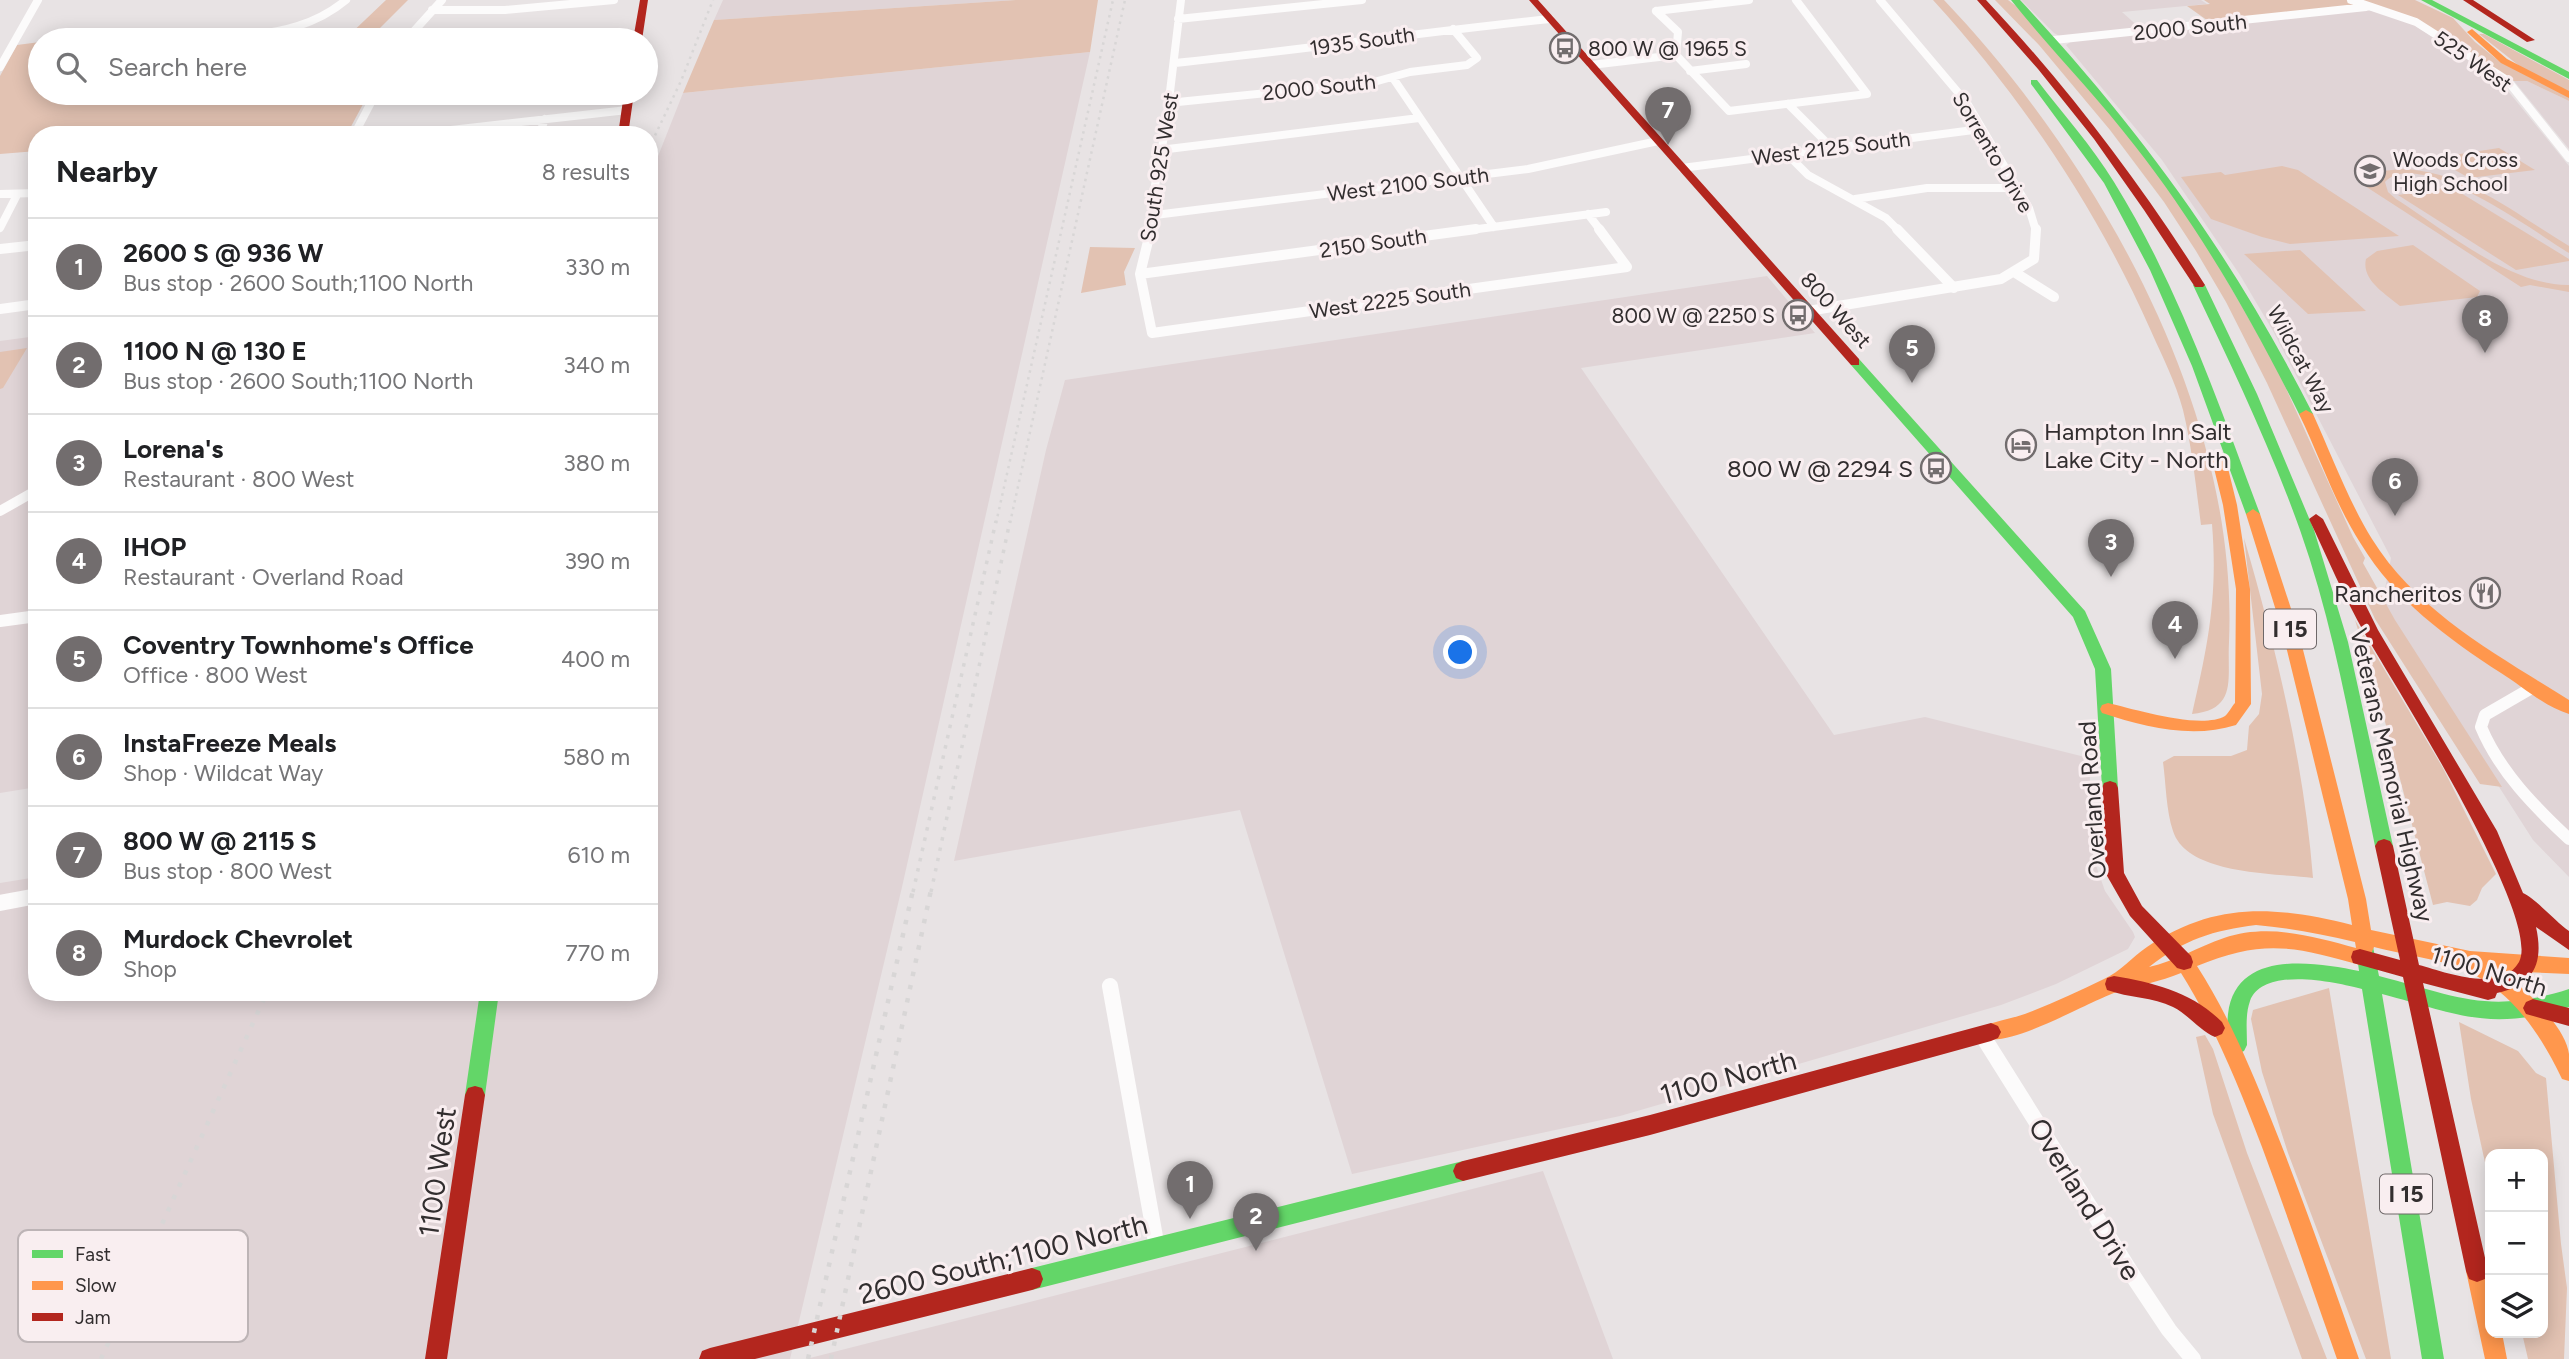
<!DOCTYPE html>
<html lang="en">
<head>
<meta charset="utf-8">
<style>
  :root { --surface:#fff; --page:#f6f6f6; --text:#202124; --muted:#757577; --line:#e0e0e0; --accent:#726d6e }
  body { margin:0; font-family:Figtree,sans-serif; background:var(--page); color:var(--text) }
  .controls { position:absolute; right:21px; bottom:21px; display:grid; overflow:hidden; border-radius:14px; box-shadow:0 4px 18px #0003 }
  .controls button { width:63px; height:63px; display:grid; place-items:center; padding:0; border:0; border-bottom:2px solid var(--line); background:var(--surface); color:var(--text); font:35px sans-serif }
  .you { position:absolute; left:1461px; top:653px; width:24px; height:24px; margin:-18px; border:5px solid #fff; border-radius:50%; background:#1a73e8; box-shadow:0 0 0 10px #1a73e833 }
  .badge { display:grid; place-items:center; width:46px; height:46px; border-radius:50%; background:var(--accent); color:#fff; font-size:23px; font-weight:700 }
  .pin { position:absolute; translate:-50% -58px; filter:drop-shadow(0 2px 4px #0008) }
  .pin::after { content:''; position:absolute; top:37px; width:24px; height:21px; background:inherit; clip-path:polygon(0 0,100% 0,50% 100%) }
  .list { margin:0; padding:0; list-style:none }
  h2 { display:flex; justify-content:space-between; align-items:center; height:91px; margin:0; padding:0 28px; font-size:30px }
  h2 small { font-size:23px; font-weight:400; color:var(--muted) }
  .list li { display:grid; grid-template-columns:46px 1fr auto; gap:21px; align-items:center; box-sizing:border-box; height:98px; padding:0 28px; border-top:2px solid var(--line) }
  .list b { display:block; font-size:26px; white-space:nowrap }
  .list p { margin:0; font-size:23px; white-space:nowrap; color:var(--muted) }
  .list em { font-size:23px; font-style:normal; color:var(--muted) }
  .icon { flex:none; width:38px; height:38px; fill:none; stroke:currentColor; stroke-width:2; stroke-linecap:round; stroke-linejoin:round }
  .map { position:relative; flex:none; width:2569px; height:1359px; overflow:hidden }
  .search { position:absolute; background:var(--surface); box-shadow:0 4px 18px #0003; left:28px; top:28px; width:630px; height:77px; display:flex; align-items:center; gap:18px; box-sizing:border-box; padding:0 24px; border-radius:38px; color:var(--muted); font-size:26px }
  .panel { position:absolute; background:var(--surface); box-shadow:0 4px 18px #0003; left:28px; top:126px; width:630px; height:875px; border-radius:28px }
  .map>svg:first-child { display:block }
</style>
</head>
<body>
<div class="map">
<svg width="2569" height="1359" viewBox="0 0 2569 1359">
  <rect width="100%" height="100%" fill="#e8e3e4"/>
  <!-- built -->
  <path fill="#e0d4d6" d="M723,0h293l-302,20z
    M2021,0h180l6,4 -85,8 19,17 -80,8 -7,-4z
    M2369,10l42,13 88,57 70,86v711l-36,-37 -151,-236 9,-46 -118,-227 -33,-56 -78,-115 -96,-115 6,-4z
    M1090,52l-188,835 -112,472h-790v-476l37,-6v115h612v-813l34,-86z
    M2518,79l9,2 42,20v48l-55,-68z
    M1767,276l48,57 -234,35 253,367 91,-18 164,41 4,99 12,34 28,41 2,5 -7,12 -72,35 -55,21 -381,111 -268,58 -112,-364 -286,51 92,-411 19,-70z
    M37,336v451l-37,6v-452z
    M1543,1171l70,188h-807z"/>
  <!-- green -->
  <path fill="#e2c2b2" d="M386,0h22l-40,40h-24z
    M1016,0h82l-8,52 -407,41 31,-73z
    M1933,0h11c156,164 295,411 285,642 -2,37 9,67 -37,72 16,-69 26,-118 20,-190l-11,1c-5,-38 -9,-78 -18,-115 -7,-27 -21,-54 -32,-79 -54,-122 -128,-232 -218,-331z
    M1995,0h13l8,6 111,125 73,103 75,130 78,173 12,21 -2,5 32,57 107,167 -22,-3 -105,-165 -108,-236 -41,-81 -30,-51 -32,-49 -54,-72 -71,-85z
    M2204,0h211l38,18 22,24 24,19 70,36v4l-42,-20h-13l-81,-51 -55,-21 -167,14 -24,-17 23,-2z
    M2479,34h5l85,46v12l-42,-20z
    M40,42v51h329l-22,41 -310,1v16l-37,3v-78l17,-31z
    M2499,148l36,22 -66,8 -35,-20z
    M2282,166l16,4 101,66 -109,8 -28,-7 -51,-18 -30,-42 40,-5 4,3z
    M2401,169c63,1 116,46 168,77v7c-33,-20 -150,-107 -184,-71l3,10 8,7c49,31 114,87 173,86v7l-39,-7 -9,2 -156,-101 8,-1v-7l10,-7z
    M2451,187l118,72v2l-53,9 -118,-75z
    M2413,245l67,46 -3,6 -77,9c-14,-12 -39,-26 -34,-47l11,-8z
    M1090,247l45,1 -11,24 2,13 -45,8z
    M2300,250l66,61 -58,3 -64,-60z
    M27,348l-24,40 -3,1v-37z
    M2244,538c32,110 60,225 69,340 -39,-5 -126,-3 -140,-47 -7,-21 -7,-47 -10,-69l11,-6h57l16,-6 2,-24 10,-12 3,-20z
    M2355,620l88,148 53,106 -14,14 -5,12 -7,6 -23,-4 -14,3 -55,-210z
    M2329,988l62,371h-25l-78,-206 -26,-81 -11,-53 2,-9z
    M2459,1022l59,29 18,22 10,5 15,166 6,44 -3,71h-36l-6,-26h21v-179h-53v31l-19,-86z
    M2205,1035l8,14 34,104 80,206h-25l-89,-245 -17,-77z"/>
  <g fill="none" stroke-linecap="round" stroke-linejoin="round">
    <!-- street-far3 -->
    <path stroke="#fcfbfb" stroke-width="8" d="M1880,0l87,103 62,105 7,23
      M2351,0l65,22 91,58 62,78
      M432,10h73l109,-10
      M1656,11l93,-11
      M1656,11l22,21 -2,23
      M1178,19l184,-19
      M245,36c37,-4 71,-11 101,-36
      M406,40l36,-40
      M591,40l47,-4
      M2054,40l312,-33
      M1676,55l53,56 138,-17 -71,-94
      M1175,63c125,-13 250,-31 375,-44
      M1591,65l85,-10
      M0,67l38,-67
      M1690,71l56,-7
      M1393,78l101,149
      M375,96l29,-3
      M1168,103l206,-21 36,-10 57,-7 10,-7 -24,-29
      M1788,104l44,44
      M354,135l22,-42
      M407,135l220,-25
      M539,135l6,-16
      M1160,150l259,-32
      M1787,154l21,21 78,43 13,13
      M1682,168l299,-39
      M0,194l37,-1
      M1855,199l72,-11h90
      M1588,214l13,17
      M1155,215l373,-46 130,-28
      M0,228l17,-33
      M1151,231l4,-16 -1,-24 12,-66 15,-125
      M1463,231l143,-19"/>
    <!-- street-far2 -->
    <path stroke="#fcfbfb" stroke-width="10" d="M1151,229l-11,45 12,59 475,-66 -28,-38
      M1897,229l57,59
      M0,249l37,-4
      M2014,272l40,25
      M1140,274l336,-45
      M0,309l37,-5
      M1808,311l193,-32 33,-20 2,-30
      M0,511l37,-21"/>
    <!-- street-far1 -->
    <path stroke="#fcfbfb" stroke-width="12" d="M0,621l37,-5
      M2535,686l-50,29 -4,12c19,45 53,79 88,112"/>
    <!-- street -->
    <path stroke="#fcfbfb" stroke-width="16" d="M0,903l37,-7
      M1110,986l47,262
      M1982,1035l153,244 34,51 24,29"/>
    <!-- fast -->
    <path fill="#63d668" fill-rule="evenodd" d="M2011,0h9c121,130 212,255 293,414l-2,3h-10l-2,-3c-47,-94 -99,-185 -164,-268 -39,-51 -84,-96 -124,-146z
      M2421,0h11l137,72v7z
      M2031,80h6c26,34 55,66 77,102 64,103 104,220 146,332l-2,3 -5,2 -7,-5 -54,-148 -42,-96 -46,-87 -73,-99z
      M2199,281l6,4 52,109 57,136 34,112 45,204 -3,5 -6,2 -6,-2 -3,-5c-22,-106 -39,-214 -75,-316 -30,-84 -69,-165 -107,-245z
      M1855,358l4,1 226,252 26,58 7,119 -2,5h-12l-2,-5 -7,-119 -22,-52 -222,-252v-6z
      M2365,940l7,2 7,34c77,20 110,39 190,13v18c-80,25 -111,7 -187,-13l62,365h-22l-60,-370c-26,-7 -99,-23 -112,12 -5,14 -3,30 -3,44l-3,6 -7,3 -7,-3c-5,-11 -3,-25 -2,-37 8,-65 86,-52 131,-43l-3,-23 2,-6z
      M480,992h19l-14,103 -3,7 -7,2 -7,-2 -3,-7z
      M1463,1161l7,3 3,7 -3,7 -7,3 -431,109 -8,-3 -3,-8 3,-8 8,-3z"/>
    <!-- slow -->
    <path fill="#ff974d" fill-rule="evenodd" d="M2472,29l35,30 62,32v7l-68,-35 -32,-29 -2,-2z
      M2306,410l7,4c19,42 35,86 59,125 46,74 126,116 197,161v14c-24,-7 -47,-28 -68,-41 -54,-35 -106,-73 -140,-129 -26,-40 -41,-87 -62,-130z
      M2218,452l7,4 12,49 13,84 1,115 -15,21c-44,14 -91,2 -134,-12l-2,-4 2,-4 6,-2c26,6 93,27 117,13 3,-2 7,-10 10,-13l1,-114 -13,-84 -12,-49z
      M2253,509l7,5 38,116 68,269 5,31 99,21 99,7v16l-68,-3c22,15 65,56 68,83 0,9 0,18 0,27l-7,-2c-25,-52 -57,-98 -114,-115 -24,-7 -50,-11 -74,-17l-7,16 -7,2c-66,-19 -98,-26 -163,1 31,48 53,101 74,153 32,79 60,160 88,240h-22c-25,-71 -49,-142 -75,-212 -23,-60 -47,-120 -81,-174 -21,9 -42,12 -64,19 -28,9 -106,56 -133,46l-3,-6 3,-6c15,-6 32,-8 46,-14 25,-10 50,-21 74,-33 16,-7 28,-22 43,-32 68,-46 129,-41 205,-22l-4,-26 -66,-269 -36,-116zM2256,925c34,3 66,9 99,17l1,6c-43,-12 -89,-25 -132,-10 -26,9 -49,23 -75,29 34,-27 65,-37 107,-42z
      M2477,1260l8,3 5,19v51h12l5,26h-22l-19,-88 3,-8z"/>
    <!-- jam -->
    <path fill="#b3261e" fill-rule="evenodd" d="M640,0h8l-6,40h-9z
      M1529,0h9l321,359v6h-8z
      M1977,0h9c83,88 154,183 219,285l-2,2h-8l-51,-77 -50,-71 -56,-70z
      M2463,0h10l62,40 -8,2z
      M624,93h10l-6,42h-10z
      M2316,514l7,5 55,111 119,201 26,62c12,5 33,29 46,38v19l-33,-23c8,36 -2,58 -39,66l-2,5 -7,2 -65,-17 65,288 -3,8 -8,3 -8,-3 -3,-8 -63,-294 -50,-14 -2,-6 2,-6 7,-2 40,11 -25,-114 3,-5 6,-2 6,2 3,5 26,119c26,7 82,29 100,-3 24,-44 -126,-279 -154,-328 -21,-37 -38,-77 -56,-115z
      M2110,781l6,2 2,5 6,85 18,33 49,50 2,6 -2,6 -7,2 -7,-2 -47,-52 -24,-42 -4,-86 2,-5z
      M2114,976c41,7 78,16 108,46l3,6 -3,6 -7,3c-15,-6 -26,-22 -42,-30 -20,-10 -44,-9 -66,-17l-2,-6 2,-6z
      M2533,999l36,9v18l-43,-12 -3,-6 3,-6z
      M1991,1023l7,3 3,6 -3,6 -7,3 -341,94 -187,46 -7,-3 -3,-7 3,-7 7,-3 187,-46z
      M475,1086l7,2 3,7 -38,264h-22l40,-264 3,-7z
      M1032,1268l8,3 3,8 -3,8 -8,3 -277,69h-56l3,-8 8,-3z"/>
    <!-- rail-far2 -->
    <path stroke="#d8d6d6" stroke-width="2.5" stroke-dasharray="2.5 4.5" stroke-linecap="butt" d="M649,148l32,-67 32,-81
      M996,523l117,-523
      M1010,523l115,-523"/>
    <!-- rail-far1 -->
    <path stroke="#d8d6d6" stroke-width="3.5" stroke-dasharray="3.5 7" stroke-linecap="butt" d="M913,892l83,-371
      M931,892l79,-371"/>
    <!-- rail -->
    <path stroke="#d8d6d6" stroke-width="4.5" stroke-dasharray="4.5 9" stroke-linecap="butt" d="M101,1359l166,-367
      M808,1359l105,-469
      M831,1359l100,-469"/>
  </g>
  <!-- icons -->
  <defs>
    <g id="bus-ring" transform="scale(1.575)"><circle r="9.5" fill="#f9eef0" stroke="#726d6e" stroke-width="1.5"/><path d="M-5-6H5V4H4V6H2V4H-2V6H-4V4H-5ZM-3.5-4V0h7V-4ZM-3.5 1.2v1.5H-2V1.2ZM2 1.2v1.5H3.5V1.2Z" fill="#726d6e"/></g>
    <g id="school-ring" transform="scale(1.575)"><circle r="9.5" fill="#f9eef0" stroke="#726d6e" stroke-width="1.5"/><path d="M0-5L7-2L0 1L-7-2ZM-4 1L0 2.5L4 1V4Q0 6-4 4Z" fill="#726d6e"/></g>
    <g id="hotel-ring" transform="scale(1.575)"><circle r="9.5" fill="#f9eef0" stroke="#726d6e" stroke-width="1.5"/><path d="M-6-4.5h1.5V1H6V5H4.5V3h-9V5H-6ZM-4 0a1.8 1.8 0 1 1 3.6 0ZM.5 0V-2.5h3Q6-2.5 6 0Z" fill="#726d6e"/></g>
    <g id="restaurant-ring" transform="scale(1.575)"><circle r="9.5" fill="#f9eef0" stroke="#726d6e" stroke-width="1.5"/><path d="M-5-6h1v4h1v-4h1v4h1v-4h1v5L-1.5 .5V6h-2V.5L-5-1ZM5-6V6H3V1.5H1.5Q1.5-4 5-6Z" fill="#726d6e"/></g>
  </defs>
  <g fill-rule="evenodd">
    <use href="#bus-ring" x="1565" y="48"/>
    <use href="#school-ring" x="2370" y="171"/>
    <use href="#bus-ring" x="1798" y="315"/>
    <use href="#hotel-ring" x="2021" y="445"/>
    <use href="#bus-ring" x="1936" y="468"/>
    <use href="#restaurant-ring" x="2485" y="593"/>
  </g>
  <g text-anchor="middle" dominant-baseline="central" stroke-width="6" stroke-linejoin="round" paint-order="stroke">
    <!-- far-street labels -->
    <g font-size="21" fill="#322e2f" stroke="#f9eef0">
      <text transform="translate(2190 27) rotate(-6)">2000 South</text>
      <text transform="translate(1362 41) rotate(-8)">1935 South</text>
      <text transform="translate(2473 61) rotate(35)">525 West</text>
      <text transform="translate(1319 87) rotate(-6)">2000 South</text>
      <text transform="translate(1831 148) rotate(-7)">West 2125 South</text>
      <text transform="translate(1993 152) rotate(59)">Sorrento Drive</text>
      <text transform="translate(1159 167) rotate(-81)">South 925 West</text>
      <text transform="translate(1408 184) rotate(-7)">West 2100 South</text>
      <text transform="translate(1373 243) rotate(-8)">2150 South</text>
      <text transform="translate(1390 300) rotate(-8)">West 2225 South</text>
      <text transform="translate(1836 310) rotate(48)">800 West</text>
      <text transform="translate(2301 359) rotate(62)">Wildcat Way</text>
    </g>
    <!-- far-poi labels -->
    <g font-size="21" fill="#322e2f" stroke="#f9eef0" text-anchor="start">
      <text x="1588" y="48">800 W @ 1965 S</text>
      <text x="2393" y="159">Woods Cross<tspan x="2393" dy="24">High School</tspan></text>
      <text x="1775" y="315" text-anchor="end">800 W @ 2250 S</text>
    </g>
    <!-- shield labels -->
    <g fill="#f9eef0" stroke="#6e6869" stroke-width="2">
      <rect x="2264" y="609.5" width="52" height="39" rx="5"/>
      <rect x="2380" y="1174.5" width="52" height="39" rx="5"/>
    </g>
    <g font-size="23" font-weight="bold" fill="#322e2f">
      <text x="2290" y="629">I 15</text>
      <text x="2406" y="1194">I 15</text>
    </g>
    <!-- poi labels -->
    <g font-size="24" fill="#322e2f" stroke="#f9eef0" text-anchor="end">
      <text x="2044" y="431" text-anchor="start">Hampton Inn Salt<tspan x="2044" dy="28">Lake City - North</tspan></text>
      <text x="1913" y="468">800 W @ 2294 S</text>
      <text x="2462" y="593">Rancheritos</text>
    </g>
    <!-- street labels -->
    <g font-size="24" fill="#322e2f" stroke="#f9eef0">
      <text transform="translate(2392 775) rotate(77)">Veterans Memorial Highway</text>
      <text transform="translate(2092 800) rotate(-94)">Overland Road</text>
      <text transform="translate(2489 971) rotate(17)">1100 North</text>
    </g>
    <!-- near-street labels -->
    <g font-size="28" fill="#322e2f" stroke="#f9eef0">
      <text transform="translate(1728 1077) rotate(-15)">1100 North</text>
      <text transform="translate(437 1172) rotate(-82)">1100 West</text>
      <text transform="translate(2085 1199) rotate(58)">Overland Drive</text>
      <text transform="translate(1003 1259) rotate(-14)">2600 South;1100 North</text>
    </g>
  </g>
  <!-- legend -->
  <rect x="18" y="1230" width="230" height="112" rx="10" fill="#f9eef0" stroke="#bdb4b6" stroke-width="2"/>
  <rect x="32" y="1250" width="31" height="8" fill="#63d668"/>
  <rect x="32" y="1281" width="31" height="9" fill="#ff974d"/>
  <rect x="32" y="1313" width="31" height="8" fill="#b3261e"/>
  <g font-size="19" fill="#322e2f">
    <text x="75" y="1261">Fast</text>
    <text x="75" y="1292">Slow</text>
    <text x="75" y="1324">Jam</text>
  </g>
</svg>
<div class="controls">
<button>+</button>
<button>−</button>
<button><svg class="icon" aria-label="layers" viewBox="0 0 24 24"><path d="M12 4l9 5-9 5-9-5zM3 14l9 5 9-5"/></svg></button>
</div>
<div class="you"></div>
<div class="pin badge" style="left:1190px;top:1219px">1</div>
<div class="pin badge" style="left:1256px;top:1251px">2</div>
<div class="pin badge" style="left:2111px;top:577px">3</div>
<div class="pin badge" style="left:2175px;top:659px">4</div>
<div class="pin badge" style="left:1912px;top:383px">5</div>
<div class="pin badge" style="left:2395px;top:516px">6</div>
<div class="pin badge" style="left:1668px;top:145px">7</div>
<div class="pin badge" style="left:2485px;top:353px">8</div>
<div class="search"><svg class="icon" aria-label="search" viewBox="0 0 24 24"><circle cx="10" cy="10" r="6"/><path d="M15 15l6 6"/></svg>Search here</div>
<section class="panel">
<h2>Nearby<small>8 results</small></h2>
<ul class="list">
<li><span class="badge">1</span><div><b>2600 S @ 936 W</b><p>Bus stop · 2600 South;1100 North</p></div><em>330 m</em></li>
<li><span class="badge">2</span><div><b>1100 N @ 130 E</b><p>Bus stop · 2600 South;1100 North</p></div><em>340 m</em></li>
<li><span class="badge">3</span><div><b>Lorena's</b><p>Restaurant · 800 West</p></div><em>380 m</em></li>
<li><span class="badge">4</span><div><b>IHOP</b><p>Restaurant · Overland Road</p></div><em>390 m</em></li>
<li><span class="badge">5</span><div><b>Coventry Townhome's Office</b><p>Office · 800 West</p></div><em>400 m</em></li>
<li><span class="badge">6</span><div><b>InstaFreeze Meals</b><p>Shop · Wildcat Way</p></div><em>580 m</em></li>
<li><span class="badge">7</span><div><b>800 W @ 2115 S</b><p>Bus stop · 800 West</p></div><em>610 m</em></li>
<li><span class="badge">8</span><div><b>Murdock Chevrolet</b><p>Shop</p></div><em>770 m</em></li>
</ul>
</section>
</div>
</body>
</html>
